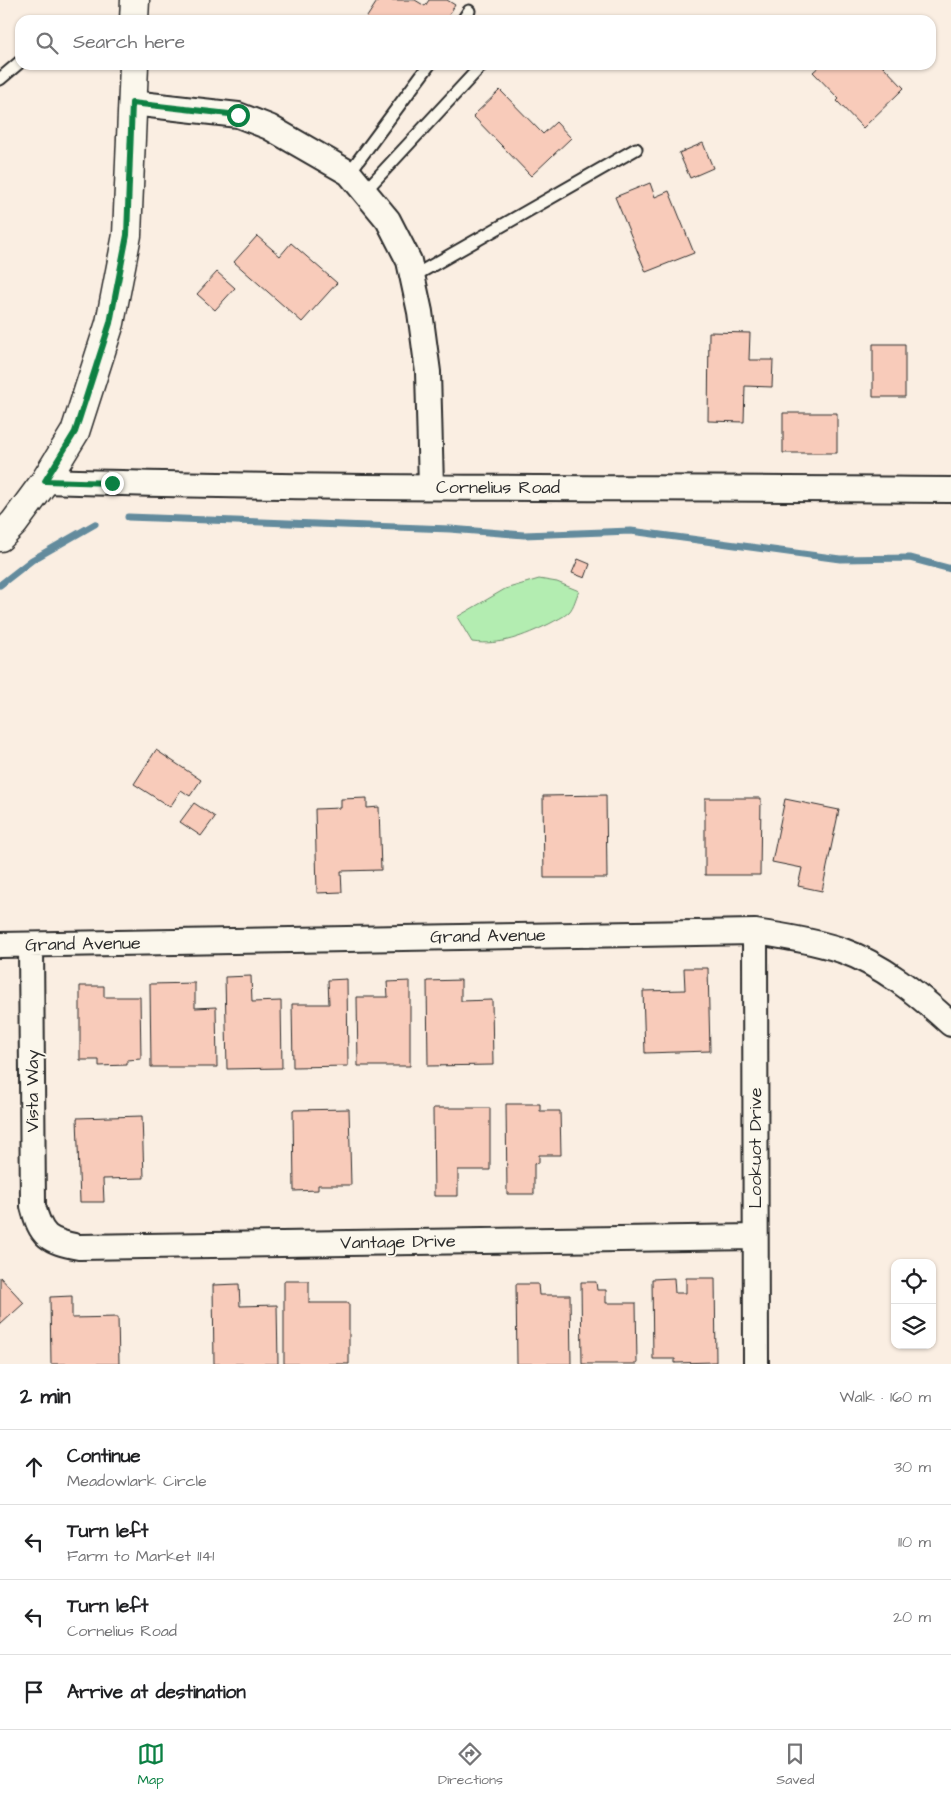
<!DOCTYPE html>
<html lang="en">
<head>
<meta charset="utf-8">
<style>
  :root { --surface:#fff; --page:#f2f2f2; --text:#202124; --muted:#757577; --line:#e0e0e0; --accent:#0b8043 }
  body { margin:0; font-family:"Architects Daughter",sans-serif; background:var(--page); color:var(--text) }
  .controls { position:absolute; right:15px; bottom:15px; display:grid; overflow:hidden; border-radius:10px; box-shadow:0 1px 4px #0004 }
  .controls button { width:45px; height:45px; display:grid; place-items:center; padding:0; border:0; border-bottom:1px solid var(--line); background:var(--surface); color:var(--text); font:25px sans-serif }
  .stop { position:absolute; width:15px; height:15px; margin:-11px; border:4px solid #0b8043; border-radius:50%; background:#fff }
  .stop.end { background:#0b8043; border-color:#fff; box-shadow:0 1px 5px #0008 }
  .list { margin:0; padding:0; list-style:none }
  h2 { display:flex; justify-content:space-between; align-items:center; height:65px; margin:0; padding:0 20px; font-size:21px }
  h2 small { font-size:16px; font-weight:400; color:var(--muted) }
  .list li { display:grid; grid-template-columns:32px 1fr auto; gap:15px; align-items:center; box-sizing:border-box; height:75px; padding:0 20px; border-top:1px solid var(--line) }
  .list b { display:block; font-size:19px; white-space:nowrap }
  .list p { margin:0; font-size:16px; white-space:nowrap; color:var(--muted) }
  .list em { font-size:16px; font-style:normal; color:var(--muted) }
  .icon { flex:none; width:28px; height:28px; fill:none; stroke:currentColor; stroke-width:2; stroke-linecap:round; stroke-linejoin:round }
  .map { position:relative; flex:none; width:951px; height:1364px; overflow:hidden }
  .search { position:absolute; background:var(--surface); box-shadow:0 1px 4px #0004; left:15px; right:15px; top:15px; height:55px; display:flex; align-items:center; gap:12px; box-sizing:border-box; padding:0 18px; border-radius:15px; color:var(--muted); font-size:19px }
  .sheet { height:365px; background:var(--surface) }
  nav { display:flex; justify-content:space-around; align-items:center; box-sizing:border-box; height:70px; border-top:1px solid var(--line); background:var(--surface); font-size:14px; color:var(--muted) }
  nav a { display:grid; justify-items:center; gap:2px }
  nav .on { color:var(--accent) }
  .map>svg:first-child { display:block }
</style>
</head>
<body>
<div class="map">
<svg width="951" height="1364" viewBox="0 0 951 1364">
  <rect width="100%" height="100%" fill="#faeee2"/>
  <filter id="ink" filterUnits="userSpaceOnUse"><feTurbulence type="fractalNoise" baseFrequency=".02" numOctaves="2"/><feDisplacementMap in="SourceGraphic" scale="10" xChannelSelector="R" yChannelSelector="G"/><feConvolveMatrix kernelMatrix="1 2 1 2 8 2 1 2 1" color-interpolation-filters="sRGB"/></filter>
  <g filter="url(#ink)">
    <!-- green -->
    <path fill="#b3edb1" stroke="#6f8c6e" d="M539,579l18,3 22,9c-3,6 -5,16 -10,21 -5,5 -13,8 -20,12 -25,12 -49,22 -77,18l-15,-25 48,-28z"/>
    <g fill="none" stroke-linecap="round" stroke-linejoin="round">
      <!-- stream -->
      <path stroke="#638b9d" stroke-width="7" d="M128,517l322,12 74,6 107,-4 209,28 70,-1 41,11
        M0,585l32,-25 63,-36"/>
    </g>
    <!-- building -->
    <path fill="#f8cbba" stroke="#2b2b2b" d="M378,0h37l10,6 4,-6h18l8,5 -9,15h-81z
      M821,65h61l22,23 -41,40 -26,-27 2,-2 -26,-27z
      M500,90l43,44 13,-12 15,16 -40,38 -58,-60z
      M703,143l10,25 -23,10 -11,-25z
      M650,183l5,14 14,-6 25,62 -48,19 -31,-75z
      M257,236l23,20 11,-13 46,40 -35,39 -68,-60z
      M217,272l18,16 -20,22 -18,-16z
      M709,332l41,1 -1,27h24l-1,27 -27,-1 -1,36 -36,-1z
      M873,344h32v53h-32z
      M783,413h54v40h-54z
      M578,559l12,5 -5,14 -13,-5z
      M156,750l45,30 -11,16 -9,-6 -11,17 -36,-23z
      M606,795l1,83h-63l-1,-82z
      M367,798v10l12,-1 2,63 -40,1 1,21 -25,1 -2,-84 26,-1v-9z
      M705,798h56l-1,77h-55z
      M785,799l54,11 -17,81 -24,-5 4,-18 -30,-6z
      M194,803l21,14 -14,19 -21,-14z
      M684,968h24l2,83 -65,2 -2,-62 42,-1z
      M251,976l1,26 29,-1 1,67 -55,1 -2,-92z
      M347,979l1,87 -55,1 -1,-63h37l-1,-24z
      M461,980v21l31,-1 1,65 -65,1 -1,-85z
      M410,981v85h-52l-1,-69h31l-1,-15z
      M195,983v25l21,-1 1,60h-66l-1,-83z
      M80,986h24v11h36l1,62 -14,1v5l-28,1v-6h-19z
      M506,1104h34v7h20l1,44h-22v8l-5,1v30h-27z
      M433,1108h57v62h-32v26h-24z
      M349,1109l2,76h-33v5l-24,1 -1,-81z
      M142,1116l2,62 -41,1 1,23h-24l-3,-84z
      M0,1277l24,26 -24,22z
      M674,1278l1,15h11v-15h29l1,84 -41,1v-4h-22l-1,-80z
      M284,1281h25v22h40v61h-65z
      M581,1282h15l1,8h9v13h30l1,61h-55z
      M239,1284l1,22 37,-1 1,59h-64l-1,-79z
      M516,1284h22l1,11h31l1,69h-54z
      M72,1296v22l46,-1 1,47h-68l-1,-67z"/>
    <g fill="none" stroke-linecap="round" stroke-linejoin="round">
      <!-- lane casing -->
      <g stroke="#2b2b2b" stroke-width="15">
        <path id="lane" d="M463,20l6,-9
          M0,79l20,-17
          M349,173l80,-108
          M365,191l117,-126
          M412,277l224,-128"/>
      </g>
      <!-- street casing -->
      <g stroke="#2b2b2b" stroke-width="28">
        <path id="street" d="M132,103l106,12 31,12 80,46 39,47 21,41 11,51 8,60 3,115
          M45,481c302,9 604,6 906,9
          M755,932l1,432
          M0,945l755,-13c29,4 58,9 86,18 42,15 77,44 110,74
          M31,945l2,261c8,31 15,35 46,41l676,-10"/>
      </g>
      <!-- secondary casing -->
      <g stroke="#2b2b2b" stroke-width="31">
        <path id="secondary" d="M134,20l1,-20
          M0,537l14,-14 31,-42 30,-49 35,-109 17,-88 7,-170"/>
      </g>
      <!-- lane -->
      <use href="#lane" stroke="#fbf7ec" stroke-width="11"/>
      <!-- street -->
      <use href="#street" stroke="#fbf7ec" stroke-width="24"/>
      <!-- secondary -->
      <use href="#secondary" stroke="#fbf7ec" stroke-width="28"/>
    </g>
  </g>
  <g fill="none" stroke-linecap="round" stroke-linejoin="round" filter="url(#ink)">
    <!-- route -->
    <path stroke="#0b8043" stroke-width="6" d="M112,483l-67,-2 30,-49 35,-109 17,-88 5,-132 106,12"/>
  </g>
  <g text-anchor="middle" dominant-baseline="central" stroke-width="4" stroke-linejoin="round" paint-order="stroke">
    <!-- street labels -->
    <g font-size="18" fill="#2b2b2b" stroke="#fbf7ec">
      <text x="498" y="487">Cornelius Road</text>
      <text transform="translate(488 936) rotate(-1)">Grand Avenue</text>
      <text transform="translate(83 944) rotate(-1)">Grand Avenue</text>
      <text transform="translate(32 1091) rotate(-90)">Vista Way</text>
      <text transform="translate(755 1148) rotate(-90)">Lookuot Drive</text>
      <text transform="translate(398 1242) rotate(-1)">Vantage Drive</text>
    </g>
  </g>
</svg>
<div class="controls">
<button><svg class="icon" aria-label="locate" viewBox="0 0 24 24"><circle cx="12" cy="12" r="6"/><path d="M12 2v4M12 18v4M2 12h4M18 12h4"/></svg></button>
<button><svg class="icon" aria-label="layers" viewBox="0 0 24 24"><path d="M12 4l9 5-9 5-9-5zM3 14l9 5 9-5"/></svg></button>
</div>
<div class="stop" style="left:238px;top:115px"></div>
<div class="stop end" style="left:112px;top:483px"></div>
<div class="search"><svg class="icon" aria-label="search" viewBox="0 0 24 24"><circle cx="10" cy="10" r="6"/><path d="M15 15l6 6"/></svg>Search here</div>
</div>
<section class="sheet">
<h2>2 min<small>Walk · 160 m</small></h2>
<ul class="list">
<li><svg class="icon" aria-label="ahead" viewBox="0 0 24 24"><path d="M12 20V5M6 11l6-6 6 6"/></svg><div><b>Continue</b><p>Meadowlark Circle</p></div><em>30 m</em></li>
<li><svg class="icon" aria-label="left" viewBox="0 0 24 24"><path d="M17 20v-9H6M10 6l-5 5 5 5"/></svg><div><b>Turn left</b><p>Farm to Market 1141</p></div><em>110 m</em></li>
<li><svg class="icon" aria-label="left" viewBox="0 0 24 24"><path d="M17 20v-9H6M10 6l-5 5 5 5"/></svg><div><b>Turn left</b><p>Cornelius Road</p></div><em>20 m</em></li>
<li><svg class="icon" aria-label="arrive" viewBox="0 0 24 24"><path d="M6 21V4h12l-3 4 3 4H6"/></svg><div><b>Arrive at destination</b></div></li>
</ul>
</section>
<nav>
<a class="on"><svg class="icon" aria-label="map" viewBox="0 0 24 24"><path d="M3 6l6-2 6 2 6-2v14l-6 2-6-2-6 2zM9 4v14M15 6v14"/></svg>Map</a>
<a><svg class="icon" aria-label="directions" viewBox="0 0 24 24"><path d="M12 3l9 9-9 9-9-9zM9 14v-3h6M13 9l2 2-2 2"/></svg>Directions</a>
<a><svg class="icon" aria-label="saved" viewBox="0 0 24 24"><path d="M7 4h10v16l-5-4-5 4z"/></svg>Saved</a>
</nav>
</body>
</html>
